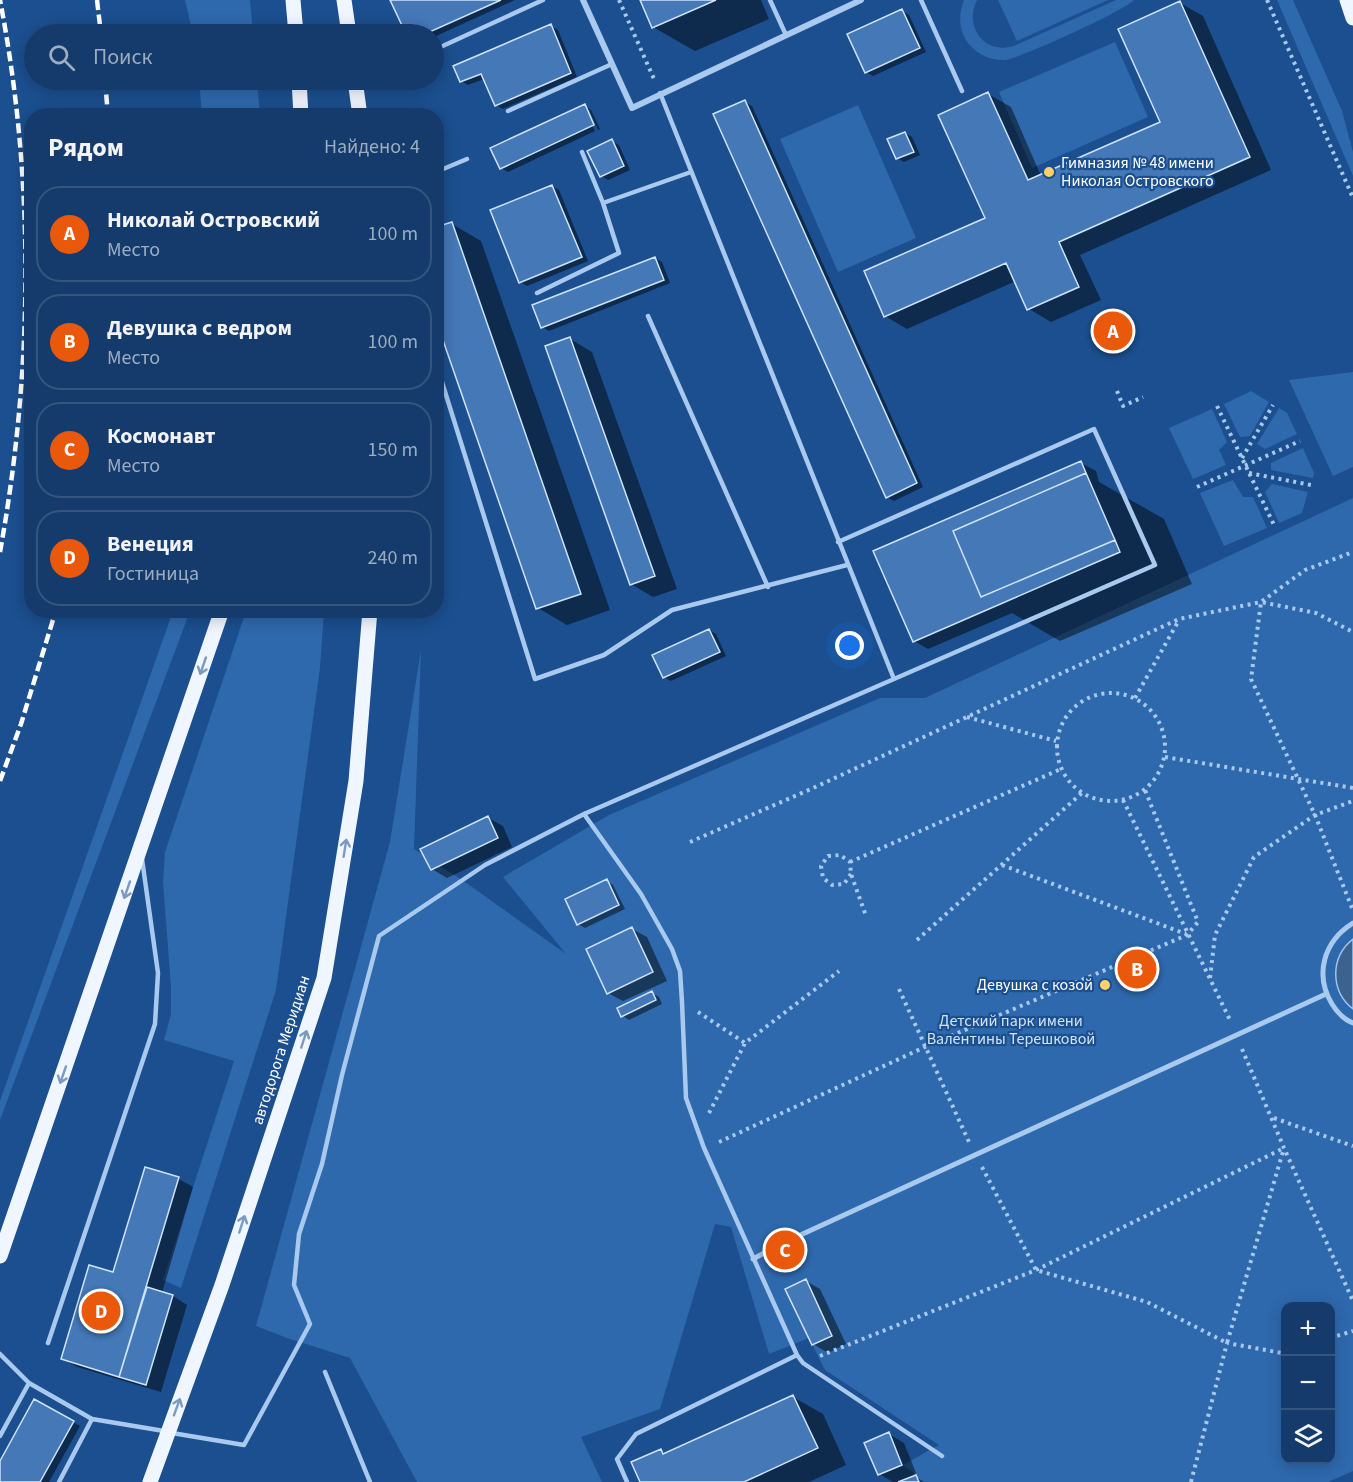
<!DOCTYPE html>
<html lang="ru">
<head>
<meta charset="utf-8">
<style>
  :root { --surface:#143b6b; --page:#1d4271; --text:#f1f3f6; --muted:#9dadc1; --line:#33557e; --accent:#ea580c }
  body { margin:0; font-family:"Source Sans 3",sans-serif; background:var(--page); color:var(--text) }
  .controls { position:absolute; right:18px; bottom:18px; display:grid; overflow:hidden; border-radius:12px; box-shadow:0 3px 15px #0003 }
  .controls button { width:54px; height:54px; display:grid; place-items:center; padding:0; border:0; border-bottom:2px solid var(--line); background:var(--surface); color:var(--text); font:30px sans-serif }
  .you { position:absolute; left:850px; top:646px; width:21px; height:21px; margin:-15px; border:4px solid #fff; border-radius:50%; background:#1a73e8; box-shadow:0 0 0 9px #1a73e833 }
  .badge { display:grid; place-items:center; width:39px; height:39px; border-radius:50%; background:var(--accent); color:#fff; font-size:20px; font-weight:700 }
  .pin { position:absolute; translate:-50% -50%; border:3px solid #fff; box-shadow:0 2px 6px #0006 }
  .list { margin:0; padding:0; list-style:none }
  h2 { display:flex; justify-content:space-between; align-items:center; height:78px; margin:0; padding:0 24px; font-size:26px }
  h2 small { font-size:20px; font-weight:400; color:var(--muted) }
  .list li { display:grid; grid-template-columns:39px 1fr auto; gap:18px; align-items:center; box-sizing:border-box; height:96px; margin:0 12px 12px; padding:0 12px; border:2px solid var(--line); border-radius:24px }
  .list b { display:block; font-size:22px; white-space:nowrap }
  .list p { margin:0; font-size:20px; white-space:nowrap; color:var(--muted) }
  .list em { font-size:20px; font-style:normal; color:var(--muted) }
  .icon { flex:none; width:33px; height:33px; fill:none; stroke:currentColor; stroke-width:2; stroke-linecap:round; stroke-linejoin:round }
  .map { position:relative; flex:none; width:1353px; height:1482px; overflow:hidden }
  .search { position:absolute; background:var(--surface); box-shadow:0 3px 15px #0003; left:24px; top:24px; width:420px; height:66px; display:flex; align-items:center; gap:15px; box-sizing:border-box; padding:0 21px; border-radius:33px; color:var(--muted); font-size:22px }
  .panel { position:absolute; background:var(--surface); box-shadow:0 3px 15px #0003; left:24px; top:108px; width:420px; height:510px; border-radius:24px }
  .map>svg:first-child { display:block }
</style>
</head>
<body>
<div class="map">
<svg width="1353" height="1482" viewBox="0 0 1353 1482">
  <rect width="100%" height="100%" fill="#1b4f8f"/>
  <!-- green -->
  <path fill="#2e69ad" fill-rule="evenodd" d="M185,0h65l3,34h-60z
    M964,0h13c-14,27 9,57 39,45l100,-45h18c-10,11 -113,58 -129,60 -15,1 -31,-7 -39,-20 -8,-13 -7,-27 -2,-40z
    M998,0h110l-91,41z
    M1277,0h16l49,111 11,41v24z
    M1115,42l33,75 -116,51 -33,-76z
    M199,80h58l3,35h-58z
    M858,105l58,133 -78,34 -58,-133z
    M1353,372v95l-20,9 -44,-96z
    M1251,391l18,11 -19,34 -10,1 -16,-33z
    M1279,408l8,5 10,21 -32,15 -8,-5z
    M1212,409l15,33 -8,8 7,15 -33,14 -24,-51z
    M1303,448l11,25 -1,5 -42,-8v-7z
    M1233,480l10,17h10l14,31 -43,18 -24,-53z
    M1272,484l36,8 -6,21 -23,10 -14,-31z
    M1353,498v973l-25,11h-409l-3,-7 -13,-10 36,-20 -114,-75 -16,-32 -40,16 -38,-127 -16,-3 -55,185 -79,28 21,45h-185l-67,-124 -63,-20 -31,-12 134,-484 31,-192 -7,199 51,33 101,72 -63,-77 106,-62 271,-117h45zM1286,1306h44v154h-44z
    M173,611h17l-190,509v-19z
    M246,611h78l-4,57 -44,322 -95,298 -18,-8 71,-219 -70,-21 7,-26v-27l-8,-105 2,-30z"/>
  <!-- water -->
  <path fill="#3c6290" stroke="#9cc4f0" stroke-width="1.5" d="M1353,939v70c-23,-18 -23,-52 0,-70z"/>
  <!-- shadow -->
  <path fill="#0007" d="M392,0h123l-81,37v-3h-26z
    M641,0h120l8,19 -74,32 -42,-24z
    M1180,3l23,13 68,154 -191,85 21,45 -50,22 -22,-13 -13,-28 -109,48 -22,-13 102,-98 1,-124 23,13 30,69 121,-54z
    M902,11l7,4 17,37 -53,24 -7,-4z
    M551,26l7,4 19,47 -74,32 -7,-4 -12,-26 -16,6 -7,-4z
    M745,102l7,4 171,381 -29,14 -7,-4z
    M585,106l6,4 9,19 -2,1 -9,-20h-4l10,21 -87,41 -7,-4z
    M905,133l7,4 8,18 -16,7 -7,-4z
    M612,141l7,4 11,25 -22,10 -7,-4z
    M552,186l7,4 29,71 -61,25 -7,-4z
    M452,224l29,17 129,369 -43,15 -29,-17z
    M655,258l7,4 8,21 -121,48 -7,-4z
    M570,339l22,13 85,237 -24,8 -22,-13z
    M1081,463l15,8 3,11 65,37 28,65 -132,57 -48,-28 -84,36 -14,-8z
    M709,630l7,4 10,22 -55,25 -7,-4z
    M488,818l15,8 9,21 -65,31 -15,-9z
    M607,881l6,4 12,24 -40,19 -7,-4z
    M632,929l15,8 20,44 -44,20 -15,-8z
    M652,993l7,4 3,7 -33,16 -6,-4z
    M146,1169l33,10 14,8 -31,106 11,3 14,9 -26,87 -84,-25 -14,-8 51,-85z
    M806,1281l14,8 26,55 -18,9 -15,-9z
    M793,1397l30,17 23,51 -37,17h-168l20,-31 6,3z
    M35,1401l45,25 -31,56h-49v-18z
    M889,1434l15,9 12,30 -3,2 11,7h-31l-14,-8z"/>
  <!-- building -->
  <path fill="#4478b7" stroke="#cfe3fa" stroke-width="1.5" d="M390,0h111l-76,34h-19z
    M640,0h76l-64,28z
    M1180,1l70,156 -191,85 20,45 -52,23 -21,-47 -122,54 -20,-46 121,-53 -47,-103 50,-23 40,88 132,-58 -42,-93z
    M902,9l18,39 -55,25 -18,-39z
    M551,24l20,49 -76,33 -14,-32 -21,8 -7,-16z
    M745,100l172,383 -31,15 -173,-384z
    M585,104l9,21 -94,44 -10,-21z
    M905,132l9,20 -18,7 -9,-20z
    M612,139l12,27 -24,11 -13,-26z
    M552,185l30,72 -63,26 -29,-73z
    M452,222l129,372 -45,15 -100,-289v-93z
    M655,257l9,23 -123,48 -9,-23z
    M570,337l85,239 -25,9 -85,-239z
    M1081,461l5,12 -133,58 28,66 134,-57 5,12 -207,90 -40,-91z
    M1086,473l29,67 -134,57 -28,-66z
    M709,629l11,23 -57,26 -11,-23z
    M488,816l10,22 -67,32 -11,-21z
    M607,879l12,26 -42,20 -12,-26z
    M632,927l21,45 -46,22 -21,-45z
    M652,991l4,9 -35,17 -4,-9z
    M145,1167l34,10 -60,200 -58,-18 28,-94 24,7z
    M806,1279l26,57 -20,9 -27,-56z
    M147,1287l26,8 -27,90 -27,-8z
    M793,1395l25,53 -74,34h-104l-9,-20 30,-13 2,5z
    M34,1399l40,22 -34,61h-40v-21z
    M889,1432l13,33 -24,10 -14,-32z
    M916,1475l3,7h-21z"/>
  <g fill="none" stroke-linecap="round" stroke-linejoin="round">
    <!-- path -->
    <path stroke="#a9c9ee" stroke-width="4" stroke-dasharray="3 4.5" stroke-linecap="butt" d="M619,0l35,79
      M1267,0l86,198
      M1117,391l6,15 20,-9
      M1217,406l57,119
      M1242,458l31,-53
      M1249,473l62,12
      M1197,487l103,-46
      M1057 747a54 54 0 1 1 108 0a54 54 0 1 1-108 0Z
      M1135,698l44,-78
      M967,717l89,24
      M1165,757l188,31
      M1123,800l107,220
      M690,842l121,-53 368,-170 82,-17 44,-32 48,-18
      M850,862l211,-93
      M1002,865l184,69
      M851,874l-7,10 -12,1 -9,-7 -2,-12 7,-10 12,-1 10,7 1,12 15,42
      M1352,908l-37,-93 -64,-136 10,-77 55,11 37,19
      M917,940l165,-147
      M1210,978l5,-43 39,-78 61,-42 38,-14
      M899,989l70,153
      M698,1012l47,31
      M1242,1049l42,99 69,153
      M709,1113l36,-70 94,-72
      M1274,1118l79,28
      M719,1142l206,-95 262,-112 11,-13 -53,-132
      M982,1167l54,103 111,32 80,41 57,-195
      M1330,1338l23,-7
      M820,1356l216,-86 248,-122
      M1191,1482l36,-139 55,10 4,-1"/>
    <!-- service -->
    <path stroke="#a9c9ee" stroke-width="4.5" d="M770,0l16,35
      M921,0l41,91
      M434,50l109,-50
      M508,111l104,-47
      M436,172l31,-13
      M603,203l88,-31
      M537,293l82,-40 -16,-50 -21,-51
      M648,316l120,271
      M436,363l99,316 69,-24 68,-45 175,-45
      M838,542l256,-113 61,136 -261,114
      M584,814l57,80 31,55 8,22 2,31 4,96 18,50 93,207 -161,79 -19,25 10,23
      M48,1343l107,-319 3,-51 -16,-114
      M0,1354l29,29 -29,53
      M797,1355l6,8 139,93
      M325,1372l45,110
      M29,1383l63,36
      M172,1433l72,12 66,-121 -16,-39 5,-51 23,-70 20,-89 37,-139 106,-71 99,-51 310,-135 -234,-586
      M59,1482l33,-63 72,12"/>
    <!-- pedestrian -->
    <path stroke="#a9c9ee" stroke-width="5" d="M1353,923c-29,18 -39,51 -21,81 5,8 13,16 21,19
      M753,1259l30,-16 543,-249"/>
    <!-- minor -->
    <path stroke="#a9c9ee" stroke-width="6" d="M583,0l49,108 229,-108"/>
    <!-- primary -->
    <path stroke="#f0f6ff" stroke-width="15" d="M293,0l3,34
      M344,0l5,34
      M1347,0l6,18
      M299,80l2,36
      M355,80l5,36
      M0,1256l222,-646"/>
    <!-- rail -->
    <path stroke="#fff" stroke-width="4.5" stroke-dasharray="10 4.5" stroke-linecap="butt" d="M97,0l4,34
      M105,80l3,36
      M0,552c33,-182 35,-370 0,-552
      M0,781l21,-57 35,-114"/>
    <!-- primary-bridge -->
    <path stroke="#f0f6ff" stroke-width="15" d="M150,1482l72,-197 102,-307 32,-197 14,-171"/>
  </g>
  <!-- one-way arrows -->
  <defs><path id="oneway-shaft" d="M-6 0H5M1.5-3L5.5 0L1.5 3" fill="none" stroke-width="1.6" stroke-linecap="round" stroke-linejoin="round" transform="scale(1.5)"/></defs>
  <g stroke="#7b9ac1">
    <use href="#oneway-shaft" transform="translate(203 666) rotate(109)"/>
    <use href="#oneway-shaft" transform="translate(345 848) rotate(-81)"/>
    <use href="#oneway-shaft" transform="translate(127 890) rotate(109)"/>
    <use href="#oneway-shaft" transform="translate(304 1039) rotate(-72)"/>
    <use href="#oneway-shaft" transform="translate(63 1075) rotate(109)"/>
    <use href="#oneway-shaft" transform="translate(242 1224) rotate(-72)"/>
    <use href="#oneway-shaft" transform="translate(177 1407) rotate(-70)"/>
  </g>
  <!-- markers -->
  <g fill="#ffd166" stroke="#1b4f8f" stroke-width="2">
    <circle cx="1049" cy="172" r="6"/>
    <circle cx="1105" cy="985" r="6"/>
  </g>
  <g text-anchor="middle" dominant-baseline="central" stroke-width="4.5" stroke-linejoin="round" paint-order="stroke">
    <!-- poi labels -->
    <g font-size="16" fill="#fff" stroke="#1b4f8f" text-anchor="start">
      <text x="1061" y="163">Гимназия № 48 имени<tspan x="1061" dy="18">Николая Островского</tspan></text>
      <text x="1093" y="985" text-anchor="end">Девушка с козой</text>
    </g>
    <!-- park labels -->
    <g font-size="16" fill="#cfe3fa" stroke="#1b4f8f">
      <text x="1011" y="1021">Детский парк имени<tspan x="1011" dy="18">Валентины Терешковой</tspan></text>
    </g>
    <!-- street labels -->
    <g font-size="16" fill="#fff" stroke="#1b4f8f">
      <text transform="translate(281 1050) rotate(-72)">автодорога Меридиан</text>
    </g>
  </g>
</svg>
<div class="controls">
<button>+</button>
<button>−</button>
<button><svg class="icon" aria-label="layers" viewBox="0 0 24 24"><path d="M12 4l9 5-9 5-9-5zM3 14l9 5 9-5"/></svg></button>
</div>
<div class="you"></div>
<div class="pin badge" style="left:1113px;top:331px">A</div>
<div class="pin badge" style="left:1137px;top:969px">B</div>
<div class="pin badge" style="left:785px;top:1250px">C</div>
<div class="pin badge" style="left:101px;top:1311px">D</div>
<div class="search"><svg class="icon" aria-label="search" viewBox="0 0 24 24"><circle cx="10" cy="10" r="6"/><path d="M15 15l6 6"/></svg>Поиск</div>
<section class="panel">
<h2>Рядом<small>Найдено: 4</small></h2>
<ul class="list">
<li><span class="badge">A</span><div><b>Николай Островский</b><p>Место</p></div><em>100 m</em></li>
<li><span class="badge">B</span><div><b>Девушка с ведром</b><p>Место</p></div><em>100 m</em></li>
<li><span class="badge">C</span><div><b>Космонавт</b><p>Место</p></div><em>150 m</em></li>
<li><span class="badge">D</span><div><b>Венеция</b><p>Гостиница</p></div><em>240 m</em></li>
</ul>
</section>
</div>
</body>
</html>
